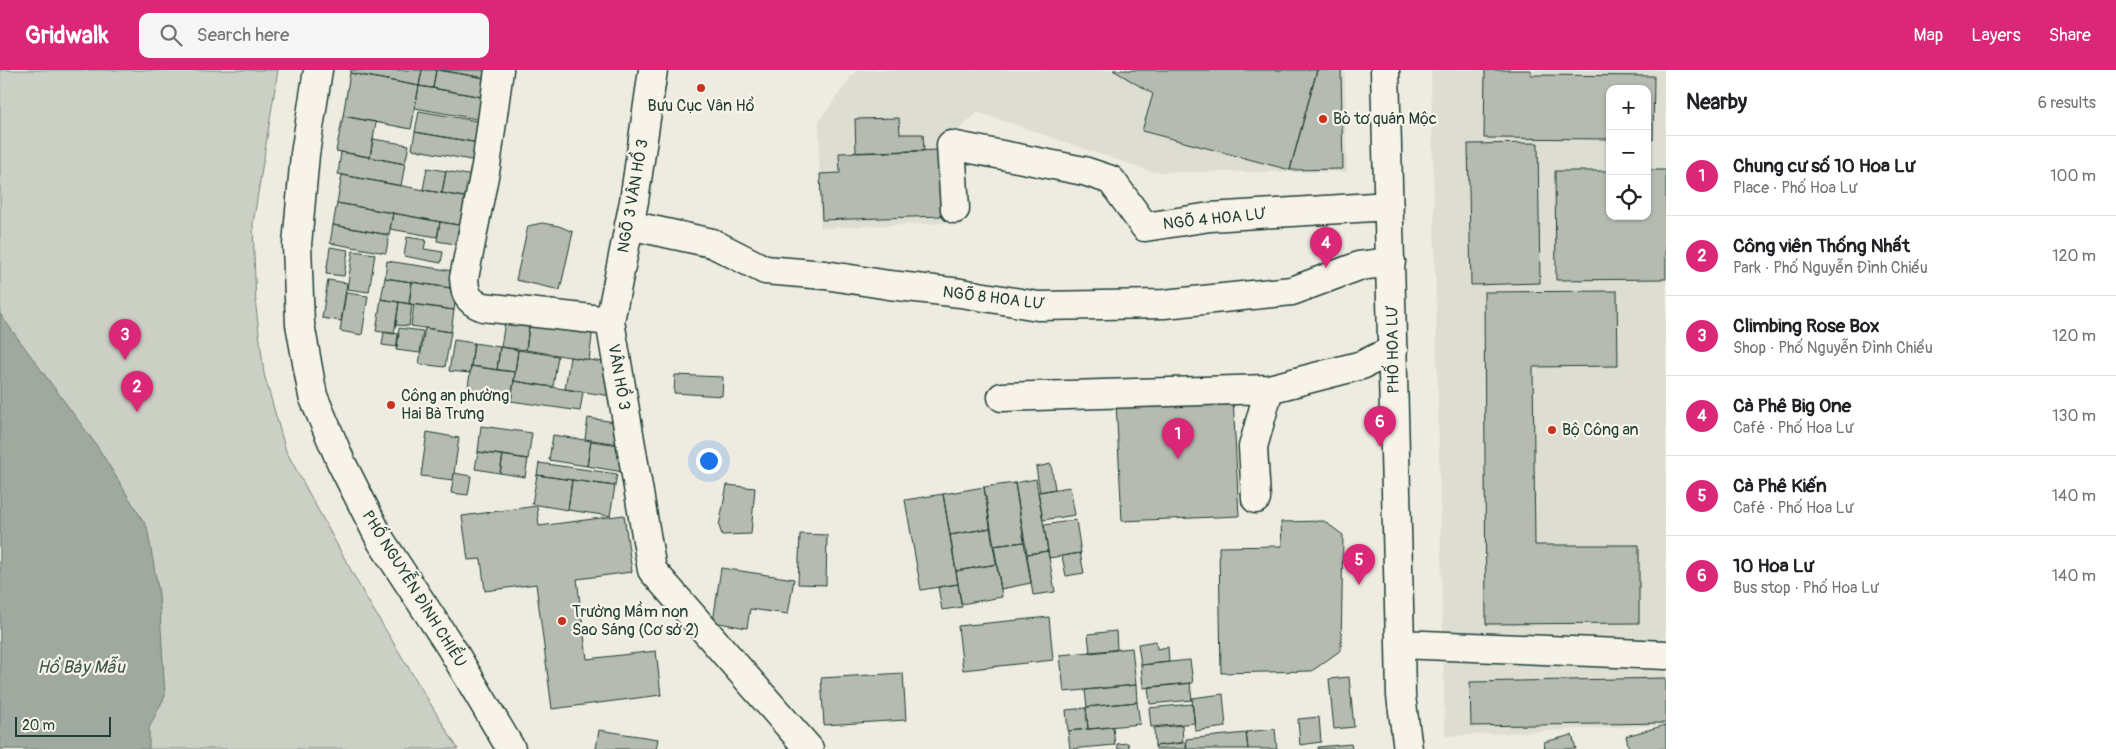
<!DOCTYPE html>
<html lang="en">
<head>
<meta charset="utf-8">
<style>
  :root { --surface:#fff; --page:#f6f6f6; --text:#202124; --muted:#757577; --line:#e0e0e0; --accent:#db2777 }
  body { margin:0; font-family:Pangolin,sans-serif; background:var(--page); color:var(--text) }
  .controls { position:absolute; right:15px; top:15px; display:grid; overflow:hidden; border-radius:10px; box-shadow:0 1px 4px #0004 }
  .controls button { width:45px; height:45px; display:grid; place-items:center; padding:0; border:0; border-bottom:1px solid var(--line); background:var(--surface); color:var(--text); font:25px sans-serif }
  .scale { position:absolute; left:15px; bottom:12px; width:96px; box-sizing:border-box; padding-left:5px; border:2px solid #1f3d34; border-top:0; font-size:14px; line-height:18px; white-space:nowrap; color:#1f3d34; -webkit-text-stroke:4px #f7f3e8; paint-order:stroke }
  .you { position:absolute; left:708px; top:390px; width:18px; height:18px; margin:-12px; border:4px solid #fff; border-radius:50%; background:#1a73e8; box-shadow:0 0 0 8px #1a73e833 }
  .badge { display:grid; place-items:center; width:32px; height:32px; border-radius:50%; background:var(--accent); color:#fff; font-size:16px; font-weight:700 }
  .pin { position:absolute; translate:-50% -41px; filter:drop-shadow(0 1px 2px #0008) }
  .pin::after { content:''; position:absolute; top:26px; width:18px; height:15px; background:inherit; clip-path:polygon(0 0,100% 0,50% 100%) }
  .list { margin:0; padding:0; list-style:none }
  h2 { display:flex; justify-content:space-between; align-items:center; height:65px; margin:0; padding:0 20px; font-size:21px }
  h2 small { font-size:16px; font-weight:400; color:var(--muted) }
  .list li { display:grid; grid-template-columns:32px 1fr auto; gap:15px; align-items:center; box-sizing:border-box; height:80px; padding:0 20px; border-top:1px solid var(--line) }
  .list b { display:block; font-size:19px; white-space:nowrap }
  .list p { margin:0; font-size:16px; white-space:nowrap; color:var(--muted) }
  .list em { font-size:16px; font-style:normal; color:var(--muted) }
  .icon { flex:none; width:28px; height:28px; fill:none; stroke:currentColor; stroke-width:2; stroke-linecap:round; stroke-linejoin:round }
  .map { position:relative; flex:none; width:1666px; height:679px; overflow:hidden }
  header { display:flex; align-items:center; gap:30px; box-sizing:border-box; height:70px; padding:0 25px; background:var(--accent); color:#fff }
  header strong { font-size:24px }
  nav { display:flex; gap:28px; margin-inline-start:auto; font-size:18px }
  .search { width:350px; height:45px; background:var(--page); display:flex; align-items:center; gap:12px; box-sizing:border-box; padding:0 18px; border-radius:10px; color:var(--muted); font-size:19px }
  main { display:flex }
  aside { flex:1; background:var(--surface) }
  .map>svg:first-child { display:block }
</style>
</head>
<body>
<header>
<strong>Gridwalk</strong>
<div class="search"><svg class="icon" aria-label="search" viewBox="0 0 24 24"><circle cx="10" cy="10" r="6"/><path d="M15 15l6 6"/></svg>Search here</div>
<nav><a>Map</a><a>Layers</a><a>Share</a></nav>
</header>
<main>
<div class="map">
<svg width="1666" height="679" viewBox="0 0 1666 679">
  <rect width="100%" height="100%" fill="#eeece1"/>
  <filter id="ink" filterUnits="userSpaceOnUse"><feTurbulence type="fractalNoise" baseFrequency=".02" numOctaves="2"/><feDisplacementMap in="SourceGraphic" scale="10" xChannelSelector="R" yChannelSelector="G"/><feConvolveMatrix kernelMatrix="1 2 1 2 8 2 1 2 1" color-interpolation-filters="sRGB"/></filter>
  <g filter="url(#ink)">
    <!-- built -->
    <path fill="#ddddd2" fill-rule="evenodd" d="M856,0h489l2,102h-195l-174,-60 -35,32 2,79 -125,5 -1,-107z
      M1431,0h235v655l-221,11zM1610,19h37v127h-37z"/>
    <!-- green -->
    <path fill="#cccfc4" stroke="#76867c" d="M0,0h278l-25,154 3,83 8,67 22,77 79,145 93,153h-458z"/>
    <!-- water -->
    <path fill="#9fa99f" stroke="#6c7e74" d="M0,244l97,132 50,81 12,67 6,102 -16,32v21h-149z"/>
    <!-- building -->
    <path fill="#b5bbb0" stroke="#1f3d34" d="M351,0h71l-3,16 -69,-13z
      M422,0h14l-3,18 -14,-2z
      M436,0l55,9 -3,19 -55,-10z
      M440,0h53l-2,9z
      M1113,0h204l-27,100 -148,-39 11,-37z
      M1317,0h24l2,99 -53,1z
      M1485,0h46v5l123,1 -1,64 -6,-1v-50h-37v50l-126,-1z
      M350,3l69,13 -8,43 -68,-13z
      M419,16l69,12 -5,22 -68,-12z
      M419,41l64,11 -4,21 -64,-11z
      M343,46l33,6 -6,35 -34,-6z
      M899,48l1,16h23l1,17 -68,2 -1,-34z
      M415,62l64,11 -3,18 -64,-12z
      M373,69l36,6 -4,19 -35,-7z
      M1538,73l2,140 -69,2 -3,-141z
      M940,80l2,66 -120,4 -2,-46 20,-1 -1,-20z
      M341,82l64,12 -4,22 -63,-12z
      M427,98l19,3 -4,22 -19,-3z
      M1647,100h19v109l-110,1 -1,-109h55v45h37z
      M446,101l27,5 -4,22 -27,-5z
      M342,105l127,23 -5,28 -127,-23z
      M337,133l56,10 -4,22 -56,-10z
      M393,143l47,9 -3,15 -47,-8z
      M440,152l24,4 -3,19 -24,-4z
      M542,153l17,3 14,6 -13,58 -44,-10 12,-54z
      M333,155l56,10 -3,18 -56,-10z
      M407,167l19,3 -2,9 19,3 -2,11 -37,-7z
      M330,177l18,3 -4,26 -18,-2z
      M353,181l22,3 -6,38 -22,-3z
      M387,191l73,11 -3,17 -72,-11z
      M385,208l27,4 -3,22 -28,-5z
      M328,210l19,3 -6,38 -19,-3z
      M412,212l45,7 -3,21 -45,-6z
      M1617,221l1,75 -85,1 2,178h104v78l-153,1 -2,-332z
      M346,223l22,3 -6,39 -22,-4z
      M381,229l18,3 -5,32 -18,-3z
      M399,232l13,2 -3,22 -13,-1z
      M414,234l40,6 -3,22 -40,-6z
      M506,245l24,4 -4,31 -25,-3z
      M530,249l63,9 -4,32 -63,-10z
      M399,258l24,3 -3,22 -24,-3z
      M425,258l26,4 -6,35 -26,-3z
      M384,262l15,2 -2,13 -15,-2z
      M454,270l20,3 -4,30 -21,-2z
      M474,273l26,4 -3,23 -26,-4z
      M500,277l18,3 -3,22 -18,-2z
      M518,280l40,6 -5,31 -39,-6z
      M570,287l46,7 -5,32 -46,-7z
      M471,296l44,6 -4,29 -44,-7z
      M675,305l48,2 -1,19 -48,-3z
      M514,311l69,11 -3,19 -69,-10z
      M1233,326l6,120 -117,5 -6,-119z
      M588,348l34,5 -3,21 -34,-5z
      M481,356l51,7 -4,26 -50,-7z
      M427,362l32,6 -6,42 -32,-4z
      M553,365l38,6 -4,25 -38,-6z
      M591,371l36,5 -4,26 -36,-6z
      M478,382l25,3 -3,18 -25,-4z
      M503,385l25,4 -3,18 -25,-4z
      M539,393l78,11 -2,12 -78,-11z
      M1051,394l4,25 -15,3 -4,-25z
      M454,403l17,3 -3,19 -17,-2z
      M537,405l35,5 -4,30 -36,-6z
      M1036,409l12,72 -21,3 -12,-71z
      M572,410l43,6 -5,30 -42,-6z
      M1015,413l9,59 -31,4 -9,-59z
      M727,415l28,3 -4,46 -29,1 -3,-9z
      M984,417l7,41 -41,7 -7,-41z
      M1070,417l5,28 -32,5 -5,-28z
      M943,424l15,90 -37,6 -16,-90z
      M537,436l2,20 85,-11 8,57 -55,7 10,80 69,-8 5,44 -109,14 -16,-125 -51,7 -4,-32 -13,1 -6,-44z
      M1076,450l5,33 -32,5 -5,-33z
      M1324,451l19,14 -2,115 -29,21 -91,2 -2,-126 63,-1 -1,-24z
      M991,458l6,36 -41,7 -6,-36z
      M800,464l27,1 -1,50 -28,-1z
      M1024,472l7,41 -30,6 -8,-43z
      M1048,481l7,41 -22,3 -6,-41z
      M1080,483l4,20 -18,3 -4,-20z
      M997,494l5,33 -41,7 -5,-33z
      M721,498l73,11 -6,35 -38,-5 -3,19 -34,-6z
      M958,514l4,23 -20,3 -4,-23z
      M1049,547l4,43 -90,10 -5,-44z
      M1116,561l1,19 -27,3 -2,-19z
      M1156,571l1,8 11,-2 1,15 -28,3 -3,-21z
      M1132,578l4,37 -72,7 -4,-37z
      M1190,590l3,23 -50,5 -2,-23z
      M903,603l3,47 -82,5 -3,-47z
      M1349,607l5,50 -20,2 -5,-50z
      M1666,608v45l-195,3 -1,-44z
      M1190,613l2,17 -42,4 -2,-17z
      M1136,615l1,17 -50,5 -2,-17z
      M1223,624l3,33 -31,4 -3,-33z
      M1137,632l3,22 -52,5 -2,-22z
      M1192,634l3,19 -44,4 -2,-19z
      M1086,638l2,21 -20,2 -2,-21z
      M1319,647l2,25 -21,3 -2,-26z
      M1182,655l1,18 -28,3 -1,-18z
      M1666,655v24h-37l-3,-13z
      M1113,657l2,18 -45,4 -2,-18z
      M1275,659l2,20h-29l-2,-17z
      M599,660l59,9 -2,10h-60z
      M1246,663l2,16h-61l-1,-10z
      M1572,665l4,14h-31l-1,-7z
      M1186,672v7h-30l-1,-3z
      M1128,673l1,6h-11l-1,-5z
      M1351,674l1,5h-34v-2z"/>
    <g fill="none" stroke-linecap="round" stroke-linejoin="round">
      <!-- minor casing -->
      <g stroke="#1f3d34" stroke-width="31">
        <path id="minor" d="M318,0l-13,84 -8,91 3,79 13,72 28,66 40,79 69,105 61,103
          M499,0l-13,96 -22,112c1,16 3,23 19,29l127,14
          M653,0l-19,131 -24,120 42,249 157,179
          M1385,0l15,574 1,52 7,53
          M955,139l-4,-64 133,26 27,9 34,47 65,-10 179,-11
          M629,155l83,18 53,27 60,5 64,10 72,8 77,13 126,-2 128,-13 67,-25 32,-4
          M1002,327l267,-8
          M1256,429l-3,-52 16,-58 93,-24 31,-15
          M1400,574l266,11"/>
      </g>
      <!-- minor -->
      <use href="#minor" stroke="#f7f3e8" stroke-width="28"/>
    </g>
  </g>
  <!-- markers -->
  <g fill="#c8321e" stroke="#f7f3e8" stroke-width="2">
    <circle cx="701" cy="18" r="5"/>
    <circle cx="1323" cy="49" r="5"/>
    <circle cx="391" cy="335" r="5"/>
    <circle cx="1552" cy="360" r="5"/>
    <circle cx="562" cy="551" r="5"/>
  </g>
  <g text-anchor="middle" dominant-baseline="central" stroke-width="4.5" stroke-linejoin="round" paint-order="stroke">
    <!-- poi labels -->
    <g font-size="16" fill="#1f3d34" stroke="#f7f3e8" text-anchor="start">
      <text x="701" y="36" text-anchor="middle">Bưu Cục Vân Hồ</text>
      <text x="1333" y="49">Bò tơ quán Mộc</text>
      <text x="401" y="326">Công an phường<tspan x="401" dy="18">Hai Bà Trưng</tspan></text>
      <text x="1562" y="360">Bộ Công an</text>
      <text x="572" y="542">Trường Mầm non<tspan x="572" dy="18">Sao Sáng (Cơ sở 2)</tspan></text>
    </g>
    <!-- street labels -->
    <g font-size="16" fill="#1f3d34" stroke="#f7f3e8">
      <text transform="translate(633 126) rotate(-80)">NGÕ 3 VÂN HỒ 3</text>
      <text transform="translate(1214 149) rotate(-6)">NGÕ 4 HOA LƯ</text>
      <text transform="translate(993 228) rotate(7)">NGÕ 8 HOA LƯ</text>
      <text transform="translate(1393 280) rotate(-91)">PHỐ HOA LƯ</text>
      <text transform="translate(619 307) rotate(80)">VÂN HỒ 3</text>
      <text transform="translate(414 519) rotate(58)">PHỐ NGUYỄN ĐÌNH CHIỂU</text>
    </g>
    <!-- water labels -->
    <g font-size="18" font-style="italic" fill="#3f584f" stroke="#f7f3e8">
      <text x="81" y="597">Hồ Bảy Mẫu</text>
    </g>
  </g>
</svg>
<div class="controls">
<button>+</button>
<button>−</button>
<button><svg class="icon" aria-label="locate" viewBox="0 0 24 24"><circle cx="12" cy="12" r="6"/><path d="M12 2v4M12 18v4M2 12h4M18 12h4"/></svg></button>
</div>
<div class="scale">20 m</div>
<div class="you"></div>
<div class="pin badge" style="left:1178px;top:389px">1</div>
<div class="pin badge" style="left:137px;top:342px">2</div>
<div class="pin badge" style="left:125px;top:290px">3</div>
<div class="pin badge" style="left:1326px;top:198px">4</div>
<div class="pin badge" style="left:1359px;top:515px">5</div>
<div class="pin badge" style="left:1380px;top:377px">6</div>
</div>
<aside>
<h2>Nearby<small>6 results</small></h2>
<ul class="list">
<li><span class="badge">1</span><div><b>Chung cư số 10 Hoa Lư</b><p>Place · Phố Hoa Lư</p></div><em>100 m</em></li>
<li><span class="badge">2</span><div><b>Công viên Thống Nhất</b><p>Park · Phố Nguyễn Đình Chiểu</p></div><em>120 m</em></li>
<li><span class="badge">3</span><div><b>Climbing Rose Box</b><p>Shop · Phố Nguyễn Đình Chiểu</p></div><em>120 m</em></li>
<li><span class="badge">4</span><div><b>Cà Phê Big One</b><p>Café · Phố Hoa Lư</p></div><em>130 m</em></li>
<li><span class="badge">5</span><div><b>Cà Phê Kiến</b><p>Café · Phố Hoa Lư</p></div><em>140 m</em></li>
<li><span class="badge">6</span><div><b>10 Hoa Lư</b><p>Bus stop · Phố Hoa Lư</p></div><em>140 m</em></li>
</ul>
</aside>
</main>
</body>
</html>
